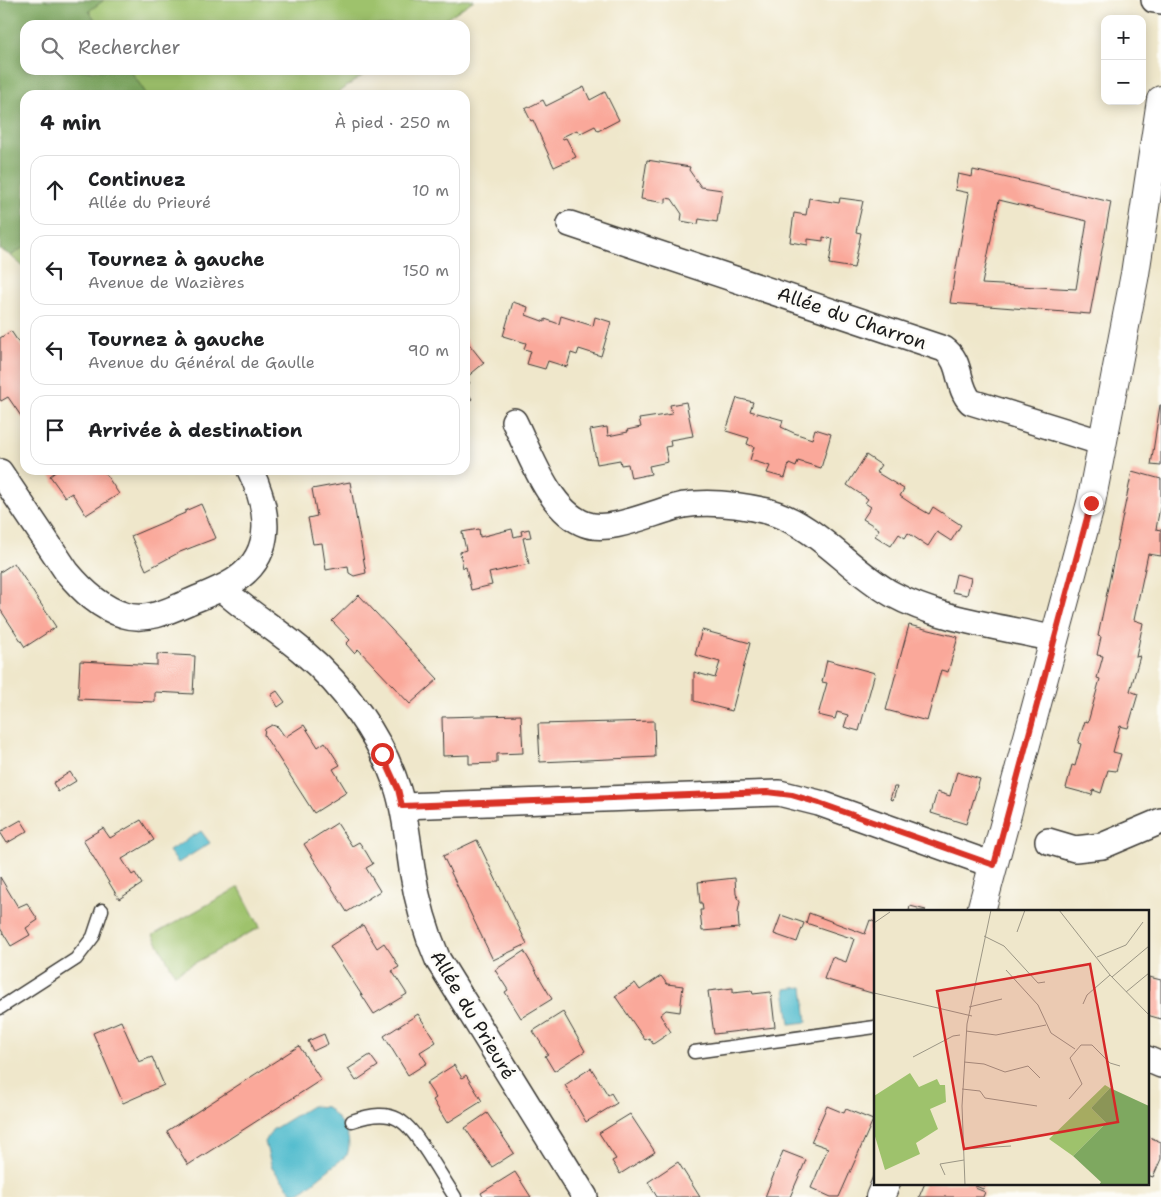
<!DOCTYPE html>
<html lang="fr">
<head>
<meta charset="utf-8">
<style>
  :root { --surface:#fff; --page:#f6f6f6; --text:#202124; --muted:#757577; --line:#e0e0e0 }
  body { margin:0; font-family:"Shantell Sans",sans-serif; background:var(--page); color:var(--text) }
  .controls { position:absolute; right:15px; top:15px; display:grid; overflow:hidden; border-radius:10px; box-shadow:0 2px 12px #0003 }
  .controls button { width:45px; height:45px; display:grid; place-items:center; padding:0; border:0; border-bottom:1px solid var(--line); background:var(--surface); color:var(--text); font:25px sans-serif }
  .stop { position:absolute; width:15px; height:15px; margin:-11px; border:4px solid #d93025; border-radius:50%; background:#fff }
  .stop.end { background:#d93025; border-color:#fff; box-shadow:0 1px 5px #0008 }
  .list { margin:0; padding:0; list-style:none }
  h2 { display:flex; justify-content:space-between; align-items:center; height:65px; margin:0; padding:0 20px; font-size:21px }
  h2 small { font-size:16px; font-weight:400; color:var(--muted) }
  .list li { display:grid; grid-template-columns:32px 1fr auto; gap:15px; align-items:center; box-sizing:border-box; height:70px; margin:0 10px 10px; padding:0 10px; border:1px solid var(--line); border-radius:15px }
  .list b { display:block; font-size:19px; white-space:nowrap }
  .list p { margin:0; font-size:16px; white-space:nowrap; color:var(--muted) }
  .list em { font-size:16px; font-style:normal; color:var(--muted) }
  .icon { flex:none; width:28px; height:28px; fill:none; stroke:currentColor; stroke-width:2; stroke-linecap:round; stroke-linejoin:round }
  .map { position:relative; flex:none; width:1161px; height:1197px; overflow:hidden }
  .search { position:absolute; background:var(--surface); box-shadow:0 2px 12px #0003; left:20px; top:20px; width:450px; height:55px; display:flex; align-items:center; gap:12px; box-sizing:border-box; padding:0 18px; border-radius:15px; color:var(--muted); font-size:19px }
  .panel { position:absolute; background:var(--surface); box-shadow:0 2px 12px #0003; left:20px; top:90px; width:450px; height:385px; border-radius:15px }
  .map>svg:first-child { display:block }
</style>
</head>
<body>
<div class="map">
<svg width="1161" height="1197" viewBox="0 0 1161 1197">
  <rect width="100%" height="100%" fill="#fdfcf7"/>
  <filter id="ink" filterUnits="userSpaceOnUse"><feTurbulence type="fractalNoise" baseFrequency=".02" numOctaves="2"/><feDisplacementMap in="SourceGraphic" scale="10" xChannelSelector="R" yChannelSelector="G"/><feConvolveMatrix kernelMatrix="1 2 1 2 8 2 1 2 1" color-interpolation-filters="sRGB"/></filter>
  <filter id="wash" filterUnits="userSpaceOnUse"><feTurbulence type="fractalNoise" baseFrequency=".0096" numOctaves="4" result="noise"/><feDisplacementMap in="SourceGraphic" scale="20" xChannelSelector="R" yChannelSelector="G"/><feGaussianBlur stdDeviation="1.12" result="paint"/><feColorMatrix in="noise" values="0 0 0 0 0 0 0 0 0 0 0 0 0 0 0 0 0 1.4 0 .05"/><feComposite in="paint" operator="in"/></filter>
  <g filter="url(#wash)">
    <rect width="100%" height="100%" fill="#efe7cb"/>
    <!-- green -->
    <path fill="#9ec26c" stroke="#5d6f44" d="M104,0h370l-37,25h-338l-10,-14z
      M130,70h241l-37,25h-187z
      M25,246v22l-14,-12z
      M239,887l21,40 -85,47 -22,-39z"/>
    <!-- forest -->
    <path fill="#7ea860" stroke="#4d623e" d="M0,0h104l-15,11 10,14h-74v45h105l17,25h-122v151l-14,10 -11,-7z"/>
    <!-- water -->
    <path fill="#50bbcd" stroke="#366c74" d="M201,831l9,12 -32,20 -9,-12z
      M803,987l4,35 -17,2 -5,-35z
      M311,1106l16,1c13,14 27,28 20,48l-46,37h-9l-20,-24 -7,-26 7,-12z"/>
    <g id="blocks">
      <!-- building -->
      <path fill="#faa89a" fill-rule="evenodd" d="M584,87l6,13 15,-8 14,28 -21,11 -3,-5 -16,8 -2,-4 -15,7 1,2 3,-1 10,19 -22,10 -21,-47 -2,1 -6,-12 18,-9 3,6z
        M647,160l43,7 -1,3 12,17 21,3 -5,32 -18,-3 -1,5 -17,-3 1,-7 -10,-15 -6,-1v5l-25,-4z
        M973,170l138,32 -21,112 -140,-11 19,-110 -14,-3 3,-16 14,3zM999,200l88,21 -11,68 -94,-5z
        M809,198l30,5 1,-5 23,3 -7,31 5,1 -7,35 -25,-4 4,-25 -10,-2v4l-15,-2v6l-18,-3 4,-29 12,2z
        M513,302l15,5 -2,8 19,7v-3l14,5 2,-8 32,10 2,-9 16,5 -10,34 -22,-7 -2,6 -6,-2 -4,14 -19,-6 -3,8 -18,-5 4,-13 -7,-2 2,-6 -23,-7z
        M11,331l14,21 -2,67 -15,-22 -7,4 -1,-2v-61z
        M465,339l19,24 -18,15 4,5 -5,4z
        M465,389l7,10 -7,5z
        M737,398l16,4 -3,9 33,9 -2,7 13,6 18,6 3,-10 16,5 -10,34 -23,-7 -2,6 -7,-3 -4,14 -18,-5 3,-7 -20,-6 4,-13 -7,-3 2,-6 -23,-7z
        M686,402l7,34 -23,4 1,6 -6,1 3,15 -19,4 2,8 -20,4 -3,-14 -7,1 -1,-5 -23,4 -7,-34 17,-3 1,9 20,-4 -1,-2 14,-3 -2,-8 33,-5 -2,-9z
        M1160,405h1v61l-10,-1z
        M866,455l15,10 -5,7 28,17 -4,7 12,8 17,10 4,-7 28,18 -10,16 -14,-9 -9,14 -20,-13 -3,5 -6,-4 -8,12 -16,-10 4,-7 -16,-10 8,-12 -6,-4 3,-4 -21,-14z
        M58,470h45l16,24 -33,21 -14,-22 -7,4 -15,-21z
        M1132,471l29,8v23l-5,27 5,1v26l-13,-2 -14,66 9,3 -7,34 4,-1 -10,35 8,3 -10,34 -8,-2 -7,26 8,2 -5,17 -8,-1 -7,23 -8,-3 -1,5 -26,-7 6,-23 3,1 6,-22 -3,-1 7,-22 3,1 12,-43 -3,-1 6,-22 -6,-1 4,-18 -3,-1z
        M350,482l16,91 -12,3 -5,-3 -1,-7 -22,4 -4,-27 -9,1 -5,-26 9,-2 -5,-27z
        M201,504l15,34 -36,14 -34,18 -15,-34 54,-23v-2z
        M479,529l1,8 32,-8 2,8 8,-2 -1,-4 8,-2 2,8 -8,1 6,26 -40,9 3,12 -21,5 -5,-23 -3,1 -3,-16 6,-2 -4,-18z
        M14,563l42,64 -31,20 -25,-38v-37z
        M956,574l15,4 -4,17 -15,-3z
        M359,595l79,84 -28,25 -52,-55 -4,4 -8,-9 4,-4 -18,-19z
        M909,625l49,12 -10,35 -7,-2 -14,51 -41,-11z
        M702,630l48,13 -18,68 -38,-10v-29l21,6 5,-16 -25,-7z
        M157,654l38,2 -2,38 -38,-2v10l-77,-3 2,-38 77,4z
        M827,660l48,13 -16,58 -15,-4 4,-12 -11,-3 -2,7 -17,-4 9,-32 -5,-1z
        M277,691l8,11 -7,5 -7,-12z
        M521,715l2,38 -26,1v9l-28,1v-9l-26,1 -1,-39z
        M654,721l1,36 -115,5 -2,-38z
        M272,725l6,2 7,10 19,-12 14,22 7,-5 15,23 -7,4 14,23 -33,21 -50,-78 1,-6z
        M70,772l6,9 -18,11 -5,-9z
        M957,772l23,7 -14,45 -35,-11 6,-21 13,4z
        M894,787h3l-4,13 -3,-1z
        M21,820l7,11 -21,12 -7,-11z
        M141,820l13,20 -32,19 10,16 3,-2 7,11 -23,15 -36,-59 20,-12 7,10z
        M337,823l15,23 7,-4 7,10 7,12 -7,4 14,23 -33,21 -43,-68z
        M477,840l50,104 -34,16 -50,-104z
        M0,877l18,30 9,-4 11,17 -12,8 4,7 -19,11 -11,-18z
        M735,878l1,16 4,7 -2,11 1,16 -37,3 -2,-21h3l-1,-7h-2l-2,-21z
        M910,906l16,4 -1,1h-16z
        M809,913l56,21 5,-14 5,2v72l-51,-15 8,-22 14,5 8,-23 -48,-16z
        M781,915l23,8 -7,19 -23,-8z
        M363,925l14,23 7,-5 8,12 7,12 -7,4 15,23 -33,20 -44,-68z
        M524,951l28,48 -31,19 -16,-26 3,-2 -13,-20z
        M661,976l6,8 16,2 -3,26 -14,-2 -6,5 11,17 -18,12 -4,-6 -4,2 -30,-44 20,-13 5,7z
        M1149,977l12,3v39l-14,-4z
        M733,988v5l19,-2 1,3 18,-2 4,35 -61,7 -6,-43z
        M563,1012l22,39 -31,20 -9,-15 3,-2 -15,-23z
        M418,1014l18,28 -16,10 7,11 -19,12 -24,-39z
        M121,1021l18,41 13,-5 12,28 -41,18 -30,-70z
        M324,1034l4,10 -15,7 -5,-10z
        M299,1046l22,34 -133,85 -21,-34z
        M370,1055l8,11 -22,15 -8,-12z
        M454,1065l8,13 4,-3 16,26 -35,22 -14,-23 3,-2 -10,-15z
        M591,1068l17,27 3,-2 6,10 -31,19 -21,-37z
        M827,1106l17,7 2,-4 27,11 -34,77h-8l-20,-9 17,-40 -17,-6z
        M487,1113l27,40 -22,14 -27,-39z
        M630,1114l25,38 -35,22 -8,-13 4,-2 -17,-26z
        M1147,1136l14,6v17l-8,18 -6,-2z
        M783,1151l23,9 -16,37h-25z
        M678,1162l22,35h-43l-9,-15z
        M515,1172l16,25h-48l-2,-4z
        M925,1183h60l-2,6 -7,-3 -1,2 10,4 -2,5h-64z"/>
    </g>
  </g>
  <g filter="url(#ink)">
    <use href="#blocks" fill-opacity="0" stroke="#3c3a36" stroke-width="1"/>
    <g fill="none" stroke-linecap="round" stroke-linejoin="round">
      <!-- lane casing -->
      <g stroke="#3c3a36" stroke-width="15">
        <path id="lane" d="M0,1008l76,-49 17,-22 9,-27
          M694,1052l181,-25
          M352,1121c43,-15 54,-1 76,33 9,14 18,29 27,43"/>
      </g>
      <!-- street casing -->
      <g stroke="#3c3a36" stroke-width="28">
        <path id="street" d="M1154,0l7,1
          M570,224l374,125c19,13 12,38 27,53l132,41
          M514,421c16,32 35,90 71,103 26,10 72,-14 99,-19 27,-4 57,0 83,6 51,14 80,58 125,83 47,26 111,33 163,45
          M0,472l67,100c15,18 33,36 57,43 22,7 45,-4 65,-13 16,-7 34,-13 48,-23 39,-27 31,-72 13,-109
          M221,588c26,24 55,41 81,63 42,35 80,87 96,139 8,26 10,53 14,79 5,32 13,61 26,91l147,237
          M402,806l377,-13 40,10 174,62
          M1048,841l27,8 27,-3 59,-25
          M1147,1059l14,6"/>
      </g>
      <!-- primary casing -->
      <g stroke="#3c3a36" stroke-width="30">
        <path id="primary" d="M981,911l110,-408 44,-229 26,-174
          M880,1197l6,-14"/>
      </g>
      <!-- lane -->
      <use href="#lane" stroke="#fff" stroke-width="12"/>
      <!-- street -->
      <use href="#street" stroke="#fff" stroke-width="25"/>
      <!-- primary -->
      <use href="#primary" stroke="#fff" stroke-width="28"/>
    </g>
  </g>
  <g fill="none" stroke-linecap="round" stroke-linejoin="round" filter="url(#ink)">
    <!-- route -->
    <path stroke="#d93025" stroke-width="6" d="M382,754l16,35 4,17 365,-14 25,3 27,8 175,62 97,-362"/>
  </g>
  <g text-anchor="middle" dominant-baseline="central" stroke-width="5" stroke-linejoin="round" paint-order="stroke">
    <!-- street labels -->
    <g font-size="19" fill="#1c1c1c" stroke="#fdfcf7">
      <text transform="translate(852 318) rotate(19)">Allée du Charron</text>
      <text transform="translate(473 1015) rotate(59)">Allée du Prieuré</text>
    </g>
  </g>
  <!-- overview -->
  <g transform="translate(874 910)">
    <rect width="275" height="275" fill="#efe7cb"/>
    <path d="M36,163l9,14 18,-8 3,6h5l1,17 -16,7 8,20 -22,14 4,11 -35,16 -11,-37v-37zM231,175l5,3 -19,20 15,15 -33,33 -24,-17z" fill="#9ec26c"/>
    <path d="M236,178l39,18v79h-50l2,-3 -28,-26 33,-33 -15,-15z" fill="#7ea860"/>
    <path fill="none" stroke="#9b9685" stroke-width="1" d="M185,0l51,65 39,40M0,13l16,-11M143,22l8,-22M110,26l20,10 34,37 7,-1M223,47l29,-12 17,-23M132,60l32,35 13,28 24,16M238,67l37,-31M252,82l23,-19M0,83l98,23M209,94l4,-9 23,-20M95,97l33,-8M92,121l30,4 50,-10M39,147l40,-21 7,-1M90,152l20,2 21,8 23,-6 12,12M88,179l18,2 5,7 52,8M195,189l13,-15 -12,-26 11,-13h11l18,18 10,3M89,239l48,-3M71,265l-5,-11 24,-4M91,275l-3,-79 5,-82 24,-114"/>
    <path fill="#d62828" fill-opacity="0.15" stroke="#d62828" stroke-width="2.5" d="M216,54l28,158 -154,27 -27,-158z"/>
    <rect width="275" height="275" fill="none" stroke="#1c1c1c" stroke-width="2.5"/>
  </g>
</svg>
<div class="controls">
<button>+</button>
<button>−</button>
</div>
<div class="stop" style="left:382px;top:754px"></div>
<div class="stop end" style="left:1091px;top:503px"></div>
<div class="search"><svg class="icon" aria-label="search" viewBox="0 0 24 24"><circle cx="10" cy="10" r="6"/><path d="M15 15l6 6"/></svg>Rechercher</div>
<section class="panel">
<h2>4 min<small>À pied · 250 m</small></h2>
<ul class="list">
<li><svg class="icon" aria-label="ahead" viewBox="0 0 24 24"><path d="M12 20V5M6 11l6-6 6 6"/></svg><div><b>Continuez</b><p>Allée du Prieuré</p></div><em>10 m</em></li>
<li><svg class="icon" aria-label="left" viewBox="0 0 24 24"><path d="M17 20v-9H6M10 6l-5 5 5 5"/></svg><div><b>Tournez à gauche</b><p>Avenue de Wazières</p></div><em>150 m</em></li>
<li><svg class="icon" aria-label="left" viewBox="0 0 24 24"><path d="M17 20v-9H6M10 6l-5 5 5 5"/></svg><div><b>Tournez à gauche</b><p>Avenue du Général de Gaulle</p></div><em>90 m</em></li>
<li><svg class="icon" aria-label="arrive" viewBox="0 0 24 24"><path d="M6 21V4h12l-3 4 3 4H6"/></svg><div><b>Arrivée à destination</b></div></li>
</ul>
</section>
</div>
</body>
</html>
